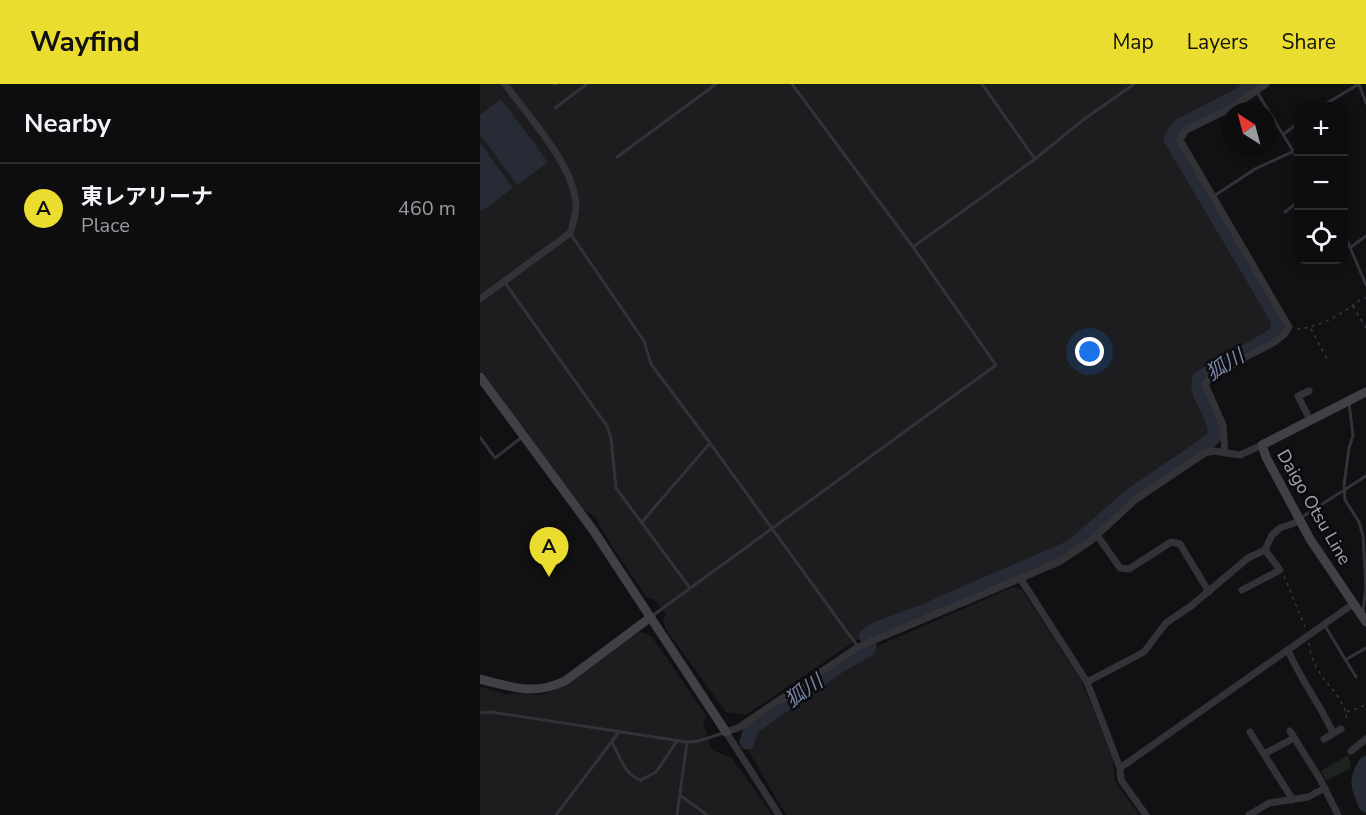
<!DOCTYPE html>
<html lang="en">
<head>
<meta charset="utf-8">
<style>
  :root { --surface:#0d0c0e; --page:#161517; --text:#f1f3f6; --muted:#9a9b9e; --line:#2d2c2e; --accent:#ebdd2f }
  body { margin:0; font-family:"Nunito Sans","Noto Sans JP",sans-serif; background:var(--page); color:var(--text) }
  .controls { position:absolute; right:18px; top:18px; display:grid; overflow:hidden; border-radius:12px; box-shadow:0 3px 9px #0003 }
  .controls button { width:54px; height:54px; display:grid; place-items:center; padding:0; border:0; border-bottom:2px solid var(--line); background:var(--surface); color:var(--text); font:30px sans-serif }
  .compass { position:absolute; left:742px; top:18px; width:54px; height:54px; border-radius:50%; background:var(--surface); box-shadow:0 3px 9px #0003; rotate:324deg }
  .you { position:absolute; left:610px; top:268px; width:21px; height:21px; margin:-15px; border:4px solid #fff; border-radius:50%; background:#1a73e8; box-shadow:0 0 0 9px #1a73e833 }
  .badge { display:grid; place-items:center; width:39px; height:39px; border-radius:50%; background:var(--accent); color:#111; font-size:20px; font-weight:700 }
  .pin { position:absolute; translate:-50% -50px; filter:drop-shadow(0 2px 3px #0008) }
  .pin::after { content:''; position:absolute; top:32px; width:21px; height:18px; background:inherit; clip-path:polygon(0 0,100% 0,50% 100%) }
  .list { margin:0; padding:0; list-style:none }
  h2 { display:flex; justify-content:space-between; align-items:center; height:78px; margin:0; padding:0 24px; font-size:26px }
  h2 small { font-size:20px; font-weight:400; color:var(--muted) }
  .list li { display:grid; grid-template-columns:39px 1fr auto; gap:18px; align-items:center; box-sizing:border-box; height:90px; padding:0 24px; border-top:2px solid var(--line) }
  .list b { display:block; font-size:22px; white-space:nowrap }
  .list p { margin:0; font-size:20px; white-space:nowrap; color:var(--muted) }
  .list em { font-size:20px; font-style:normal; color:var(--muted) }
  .icon { flex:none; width:33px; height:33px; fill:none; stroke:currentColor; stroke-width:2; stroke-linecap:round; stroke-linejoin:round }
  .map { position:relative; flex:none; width:886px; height:731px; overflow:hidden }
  header { display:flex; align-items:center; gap:36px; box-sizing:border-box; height:84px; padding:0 30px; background:var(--accent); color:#111 }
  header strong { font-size:28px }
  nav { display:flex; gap:33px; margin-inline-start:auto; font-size:21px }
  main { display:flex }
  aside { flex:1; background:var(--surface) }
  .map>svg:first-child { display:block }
</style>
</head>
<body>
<header>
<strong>Wayfind</strong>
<nav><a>Map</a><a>Layers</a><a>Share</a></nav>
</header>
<main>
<aside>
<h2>Nearby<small></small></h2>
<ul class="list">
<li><span class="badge">A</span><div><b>東レアリーナ</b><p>Place</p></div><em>460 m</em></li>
</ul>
</aside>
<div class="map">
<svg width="886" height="731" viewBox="0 0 886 731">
  <rect width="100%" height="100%" fill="#111012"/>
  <!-- built -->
  <path fill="#1d1c1f" d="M0,0h771l-72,39 -11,17 109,183 -2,9 -77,44 -5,11 20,41 -3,6 -85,61 -32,30 -25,18 -191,83 -131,89 -20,-3 -61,-84 -2,-8 3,-6 -11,-14 -8,-2 -36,-53 -16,-28 -12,-8 -103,-138z
    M533,503l9,3 60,92 31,78 2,21 24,34h-353l-38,-65 5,-19 120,-83z
    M159,548l6,1 7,4 53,77 1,4 -3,5 9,27 20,8 40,57h-292v-128l29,8 6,-2 25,2 13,-4 14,-7z"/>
  <!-- green -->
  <path fill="#1d241f" d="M866,672h3l2,12 -25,13 -5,-10z"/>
  <!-- water -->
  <path fill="#272b35" d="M21,15l47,63 -31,23 -37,-51v-19z
    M0,59l33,45 -31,23 -2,-2z"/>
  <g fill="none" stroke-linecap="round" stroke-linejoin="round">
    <!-- river -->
    <path stroke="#272b35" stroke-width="15" d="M386,552l8,-6 49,-18 149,-65 61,-53 68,-46 14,-12c3,-21 -22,-41 -15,-58l77,-44 2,-13 -108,-182 9,-13 60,-31 15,-11
      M267,658l4,-14 86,-61 31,-18 1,-3
      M886,679c-11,17 -8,24 0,42"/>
    <!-- path -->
    <path stroke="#38383e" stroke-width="1.5" stroke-dasharray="3 4.5" stroke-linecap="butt" d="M873,222l13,22
      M817,245c25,-2 45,-15 64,-30l5,-1
      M831,245l16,30
      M804,492l21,51
      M829,559c3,38 37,47 38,80
      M867,628l19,-7"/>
    <!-- lane -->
    <path stroke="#323237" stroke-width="3" d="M74,0h2
      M502,0l53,75
      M879,0l7,19
      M777,8l41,67
      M842,22l37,-22
      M75,24l32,-24
      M804,50l14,-11
      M137,73l99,-73
      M734,112l41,-27 39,-18
      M805,128l13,-10
      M90,149l74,108 7,23 59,79
      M864,149l22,52
      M433,163l122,-88 48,-39 51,-36
      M871,163l15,-11
      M25,199l102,143 4,12 5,50 74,100
      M869,319l4,33 -4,12 -5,37 1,15 14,22 4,14 3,51 -3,24
      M0,353l15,21 26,-20
      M822,433l64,-41
      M161,439l69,-80 148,204
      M172,532l344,-251 -83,-118 -121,-163
      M845,542l31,51
      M865,576l21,-12
      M0,629l11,-1 196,30 11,-1 26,-8
      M132,658c7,13 13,34 29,38l15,-8 21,-31
      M200,711l27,20
      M76,731l63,-83
      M197,731l10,-72"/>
    <!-- street -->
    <path stroke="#323237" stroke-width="7" d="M0,215l90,-66c3,-9 6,-18 6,-27 -1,-40 -48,-90 -71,-122
      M829,307l-11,5 12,24
      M745,369l-2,-28 -18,-41 2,-3 33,-21 33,-17 11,-8 5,-8 -109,-187 6,-10 45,-22 35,-24
      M617,451l23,33 9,1 42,-27 9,2 29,48
      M540,494l67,104 33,86 1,12 25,35
      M762,506l38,-20 -15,-20
      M808,566c12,29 32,54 45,83
      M607,598l57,-30 22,-29 25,-17 57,-48 17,-8 7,-15 8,-7 20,-7
      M810,647l30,48 18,36
      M770,648l43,68
      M844,655l17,-10
      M871,667l15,-12
      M784,670l30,-16
      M640,684l233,-164
      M299,731l-53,-83 12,-4 120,-81 201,-85 33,-22 43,-40 70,-47 9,-2 26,4 22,-10
      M769,731l20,-12 39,-6 17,-9"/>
    <!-- secondary -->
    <path stroke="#404047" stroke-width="9" d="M0,293l113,153 133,202
      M886,308l-104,53 4,12 44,82 56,83
      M0,595c32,8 53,17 85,2l86,-64"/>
  </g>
  <g text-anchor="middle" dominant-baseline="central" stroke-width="5" stroke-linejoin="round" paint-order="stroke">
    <!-- street labels -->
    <g font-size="18" fill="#a2a3b2" stroke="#0c0b0d">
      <text transform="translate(834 423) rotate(60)">Daigo Otsu Line</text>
    </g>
    <!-- water labels -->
    <g font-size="20" font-style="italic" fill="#7987ad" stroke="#0c0b0d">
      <text transform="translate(745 281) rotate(-31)">狐川</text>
      <text transform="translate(324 607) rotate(-35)">狐川</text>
    </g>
  </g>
</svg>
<div class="controls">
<button>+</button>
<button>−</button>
<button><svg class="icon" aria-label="locate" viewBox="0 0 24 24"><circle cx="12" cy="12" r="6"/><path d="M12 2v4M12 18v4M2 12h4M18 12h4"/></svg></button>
</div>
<svg class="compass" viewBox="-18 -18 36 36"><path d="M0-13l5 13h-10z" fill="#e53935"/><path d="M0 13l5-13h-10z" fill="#9a9b9e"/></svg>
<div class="you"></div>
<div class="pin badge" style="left:69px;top:493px">A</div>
</div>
</main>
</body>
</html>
